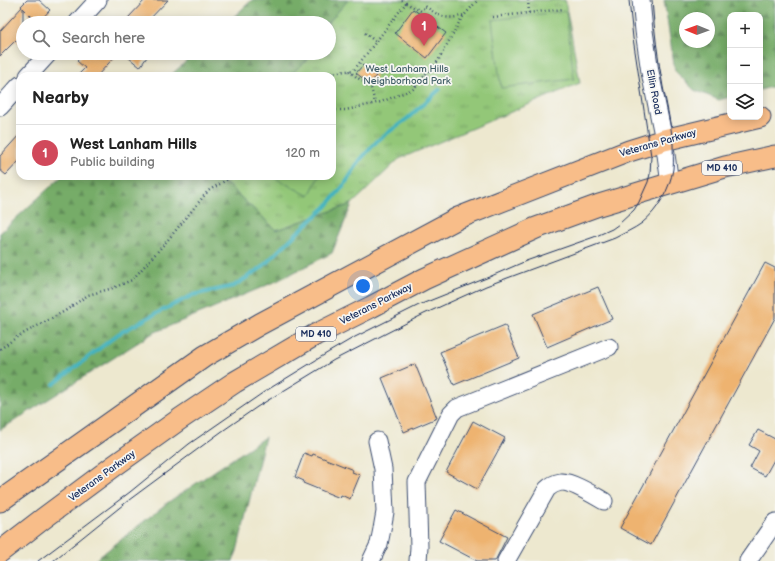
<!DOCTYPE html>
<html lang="en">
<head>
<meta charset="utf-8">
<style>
  :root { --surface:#fff; --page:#f2f2f2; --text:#222; --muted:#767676; --line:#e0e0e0; --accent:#d1495b }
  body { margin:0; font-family:"Balsamiq Sans",sans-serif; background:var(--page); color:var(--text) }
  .controls { position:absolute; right:12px; top:12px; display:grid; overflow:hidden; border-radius:8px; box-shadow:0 2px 10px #0003 }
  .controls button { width:36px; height:36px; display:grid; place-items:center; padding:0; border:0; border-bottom:1px solid var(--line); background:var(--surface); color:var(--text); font:20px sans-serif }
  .compass { position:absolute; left:679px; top:12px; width:36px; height:36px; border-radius:50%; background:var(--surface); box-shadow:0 2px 10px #0003; rotate:271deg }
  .you { position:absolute; left:363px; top:286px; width:14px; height:14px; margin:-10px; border:3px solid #fff; border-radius:50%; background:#1a73e8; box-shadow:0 0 0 6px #1a73e833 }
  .badge { display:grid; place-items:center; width:26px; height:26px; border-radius:50%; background:var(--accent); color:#fff; font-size:13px; font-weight:700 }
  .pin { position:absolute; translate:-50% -33px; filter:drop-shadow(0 1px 2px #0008) }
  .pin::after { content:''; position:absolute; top:21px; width:14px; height:12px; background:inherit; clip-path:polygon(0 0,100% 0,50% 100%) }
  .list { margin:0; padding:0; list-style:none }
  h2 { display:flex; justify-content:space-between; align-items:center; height:52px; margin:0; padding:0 16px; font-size:17px }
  h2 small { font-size:13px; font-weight:400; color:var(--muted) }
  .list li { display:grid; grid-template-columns:26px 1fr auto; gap:12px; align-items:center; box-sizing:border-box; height:56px; padding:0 16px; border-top:1px solid var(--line) }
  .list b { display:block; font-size:15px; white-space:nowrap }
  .list p { margin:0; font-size:13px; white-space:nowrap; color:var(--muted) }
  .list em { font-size:13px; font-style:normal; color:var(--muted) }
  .icon { flex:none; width:22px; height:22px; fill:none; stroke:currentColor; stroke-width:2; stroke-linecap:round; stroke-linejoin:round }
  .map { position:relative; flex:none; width:775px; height:561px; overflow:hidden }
  .search { position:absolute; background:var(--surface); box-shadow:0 2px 10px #0003; left:16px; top:16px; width:320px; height:44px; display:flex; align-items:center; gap:10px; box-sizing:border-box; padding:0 14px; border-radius:22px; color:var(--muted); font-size:15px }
  .panel { position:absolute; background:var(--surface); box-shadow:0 2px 10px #0003; left:16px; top:72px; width:320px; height:108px; border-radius:12px }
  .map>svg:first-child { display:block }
</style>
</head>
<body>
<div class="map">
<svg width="775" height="561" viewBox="0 0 775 561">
  <defs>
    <pattern id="grass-tufts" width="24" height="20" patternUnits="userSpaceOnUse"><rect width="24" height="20" fill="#93c778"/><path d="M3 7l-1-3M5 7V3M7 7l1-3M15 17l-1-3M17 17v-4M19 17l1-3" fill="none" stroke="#77a266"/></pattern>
    <pattern id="forest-firs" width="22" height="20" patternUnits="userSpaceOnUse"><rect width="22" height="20" fill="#76ac68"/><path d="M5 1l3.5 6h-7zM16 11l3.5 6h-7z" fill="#608c59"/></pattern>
  </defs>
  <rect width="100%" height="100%" fill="#f6f6f2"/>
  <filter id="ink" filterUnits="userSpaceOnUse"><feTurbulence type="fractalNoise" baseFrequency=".025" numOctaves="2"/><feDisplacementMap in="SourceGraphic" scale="8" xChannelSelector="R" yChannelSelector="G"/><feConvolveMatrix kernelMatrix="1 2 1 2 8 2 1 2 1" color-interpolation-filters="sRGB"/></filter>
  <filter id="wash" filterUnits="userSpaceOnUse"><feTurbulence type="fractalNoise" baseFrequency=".012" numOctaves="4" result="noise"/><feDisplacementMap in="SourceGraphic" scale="16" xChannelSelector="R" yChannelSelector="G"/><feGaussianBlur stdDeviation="0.9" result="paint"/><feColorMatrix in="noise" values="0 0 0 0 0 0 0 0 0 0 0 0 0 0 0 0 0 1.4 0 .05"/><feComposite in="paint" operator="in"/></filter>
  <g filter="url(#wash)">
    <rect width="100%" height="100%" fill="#ede8cf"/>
    <!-- grass -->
    <path fill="url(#grass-tufts)" stroke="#577b6b" d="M348,0h217l15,83 -181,76 -47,45 -76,26 -58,-54h114v-100h-43l18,-16 4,-7h18v-30h-1z"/>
    <!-- forest -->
    <path fill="url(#forest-firs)" stroke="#486e63" fill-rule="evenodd" d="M252,0h96l-20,23h-101z
      M664,0h111v86l-15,4v-75h-30v82l-11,3 -25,-10 -19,-19zM685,18h24v24h-24z
      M195,53h116l-4,7 -18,16h-119z
      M62,176h156l58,54 76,-26 -20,49 -55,28 -124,52 -153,97v-197z
      M265,437l-28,114 -4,10h-139l73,-58z"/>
    <!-- pitch -->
    <path fill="#93c778" stroke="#577b6b" d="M566,11l8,68 -73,9 -9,-68z
      M276,176h43l-10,20 -34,-18z"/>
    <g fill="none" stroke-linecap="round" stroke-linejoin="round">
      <!-- stream -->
      <path stroke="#43b2bf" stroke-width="4" d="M54,384l64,-50 37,-20 38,-19 41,-9 27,-18 37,-36 28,-25 19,-23 15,-24 18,-20 30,-22 32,-29"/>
    </g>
    <g id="blocks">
      <!-- building -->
      <path fill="#eeb36f" d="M27,0h12l11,10 -12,13 -15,-15v39l-7,-7 -16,16v-25l22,-24 -1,-1z
        M145,0h23l-22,23h-12l-6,-5z
        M413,9l33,24 -19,25 -32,-25z
        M84,53h34l-21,23h-20l8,-8 -8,-7z
        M123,53h19l5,4 -7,10z
        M363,65l13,11 -6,8 -14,-11z
        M20,134v26l-14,15 -6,-5v-14z
        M765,263l10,5v50l-124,227 -31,-17z
        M598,287l14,32 -65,28 -14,-33z
        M505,325l14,33 -65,27 -14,-33z
        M415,364l22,54 -33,14 -22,-54z
        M473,421l32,17 -28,51 -31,-17z
        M758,430l17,9v19l-10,18 -15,-8 9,-17 -10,-6z
        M304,453l8,3 1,-2 23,9 17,7 -1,2 8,3 -10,24 -9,-4 -1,3 -37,-15 1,-2 -9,-4z
        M456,510l51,27 -12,24h-18l-38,-20z"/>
    </g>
  </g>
  <g filter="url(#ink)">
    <use href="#blocks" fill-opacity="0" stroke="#3a4b6f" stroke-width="1"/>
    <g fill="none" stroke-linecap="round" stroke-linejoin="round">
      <!-- minor casing -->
      <g stroke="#3a4b6f" stroke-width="19">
        <path id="minor" d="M641,0l3,31 6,41 14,68 6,44
          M77,23l21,-23
          M28,76l21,-23
          M0,107l20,-22
          M371,561l8,-17 3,-15 3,-17 -2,-43 -6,-28
          M418,561l1,-14 -2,-65 34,-68 6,-6 152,-61
          M506,561l41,-72c4,-4 8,-6 14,-7 10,-1 34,14 43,19
          M748,561l27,-39"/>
      </g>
      <!-- major casing -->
      <g stroke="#3a4b6f" stroke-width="23">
        <path id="major" d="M0,501l205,-145 55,-32 198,-106 171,-67 35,-11 96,-23
          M0,552l44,-34 70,-52 66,-47 55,-37 80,-47 56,-28 53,-28 112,-51 63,-23 126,-38 50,-11"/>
      </g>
      <!-- path -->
      <path stroke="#3a4b6f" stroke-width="2.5" stroke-dasharray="1 3" stroke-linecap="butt" d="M402,0l4,3
        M528,0l1,13
        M493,17l70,-8
        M365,33l11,9
        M349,71l22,17 4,15
        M331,76l-1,-3 24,-3 52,-67 15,8 4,-5c14,10 21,15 39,9
        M332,85l3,25
        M332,110h14l35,-8 32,-13 25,-28 23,-42 15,-17 1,-2
        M0,349l17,-12 48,-26 23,-16 25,-7 19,-8 35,-39 41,-50 25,-15"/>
      <!-- minor -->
      <use href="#minor" stroke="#fff" stroke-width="17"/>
      <!-- major -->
      <use href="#major" stroke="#f8bd89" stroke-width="21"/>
      <!-- tram -->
      <path stroke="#1b2f5e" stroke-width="1" d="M38,561l92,-69 59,-48 75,-52 65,-40 24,-14 66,-33 70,-28 37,-16 68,-24 18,-8 7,-5 15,-14 5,-8 9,-20 2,-8 1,-18 -18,-118 -4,-38
        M53,561l76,-61 92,-68 36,-25 77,-47 90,-46 62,-28 129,-48c9,-5 19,-9 27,-15 16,-13 28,-34 31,-54 1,-8 0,-17 0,-25 -2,-19 -6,-38 -10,-57 -5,-28 -9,-58 -11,-87"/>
    </g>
  </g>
  <g text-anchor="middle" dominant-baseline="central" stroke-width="3.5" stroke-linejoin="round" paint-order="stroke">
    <!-- shield labels -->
    <g fill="#f6f6f2" stroke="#5d6b8a" stroke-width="1">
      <rect x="702" y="161" width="40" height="14" rx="3"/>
      <rect x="296" y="327" width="40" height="14" rx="3"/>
    </g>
    <g font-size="9" font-weight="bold" fill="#1b2f5e">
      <text x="722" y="168">MD 410</text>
      <text x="316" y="334">MD 410</text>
    </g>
    <!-- park labels -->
    <g font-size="10" fill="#3f5d66" stroke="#f6f6f2">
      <text x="407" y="69">West Lanham Hills<tspan x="407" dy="12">Neighborhood Park</tspan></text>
    </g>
    <!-- street labels -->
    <g font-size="10" fill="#1b2f5e" stroke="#f6f6f2">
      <text transform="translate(654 92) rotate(79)">Ellin Road</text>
      <text transform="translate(658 143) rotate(-16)">Veterans Parkway</text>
      <text transform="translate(376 304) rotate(-27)">Veterans Parkway</text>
      <text transform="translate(102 476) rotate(-36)">Veterans Parkway</text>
    </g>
  </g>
</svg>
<div class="controls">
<button>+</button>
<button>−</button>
<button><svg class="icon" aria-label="layers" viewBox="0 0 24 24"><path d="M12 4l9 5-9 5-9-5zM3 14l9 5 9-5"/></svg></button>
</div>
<svg class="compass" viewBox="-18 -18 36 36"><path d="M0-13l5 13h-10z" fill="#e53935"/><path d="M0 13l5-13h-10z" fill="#767676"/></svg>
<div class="you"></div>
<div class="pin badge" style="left:424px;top:46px">1</div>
<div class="search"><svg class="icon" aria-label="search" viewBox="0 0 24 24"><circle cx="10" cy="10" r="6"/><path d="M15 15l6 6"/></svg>Search here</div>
<section class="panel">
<h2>Nearby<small></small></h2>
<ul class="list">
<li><span class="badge">1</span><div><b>West Lanham Hills</b><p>Public building</p></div><em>120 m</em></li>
</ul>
</section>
</div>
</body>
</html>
